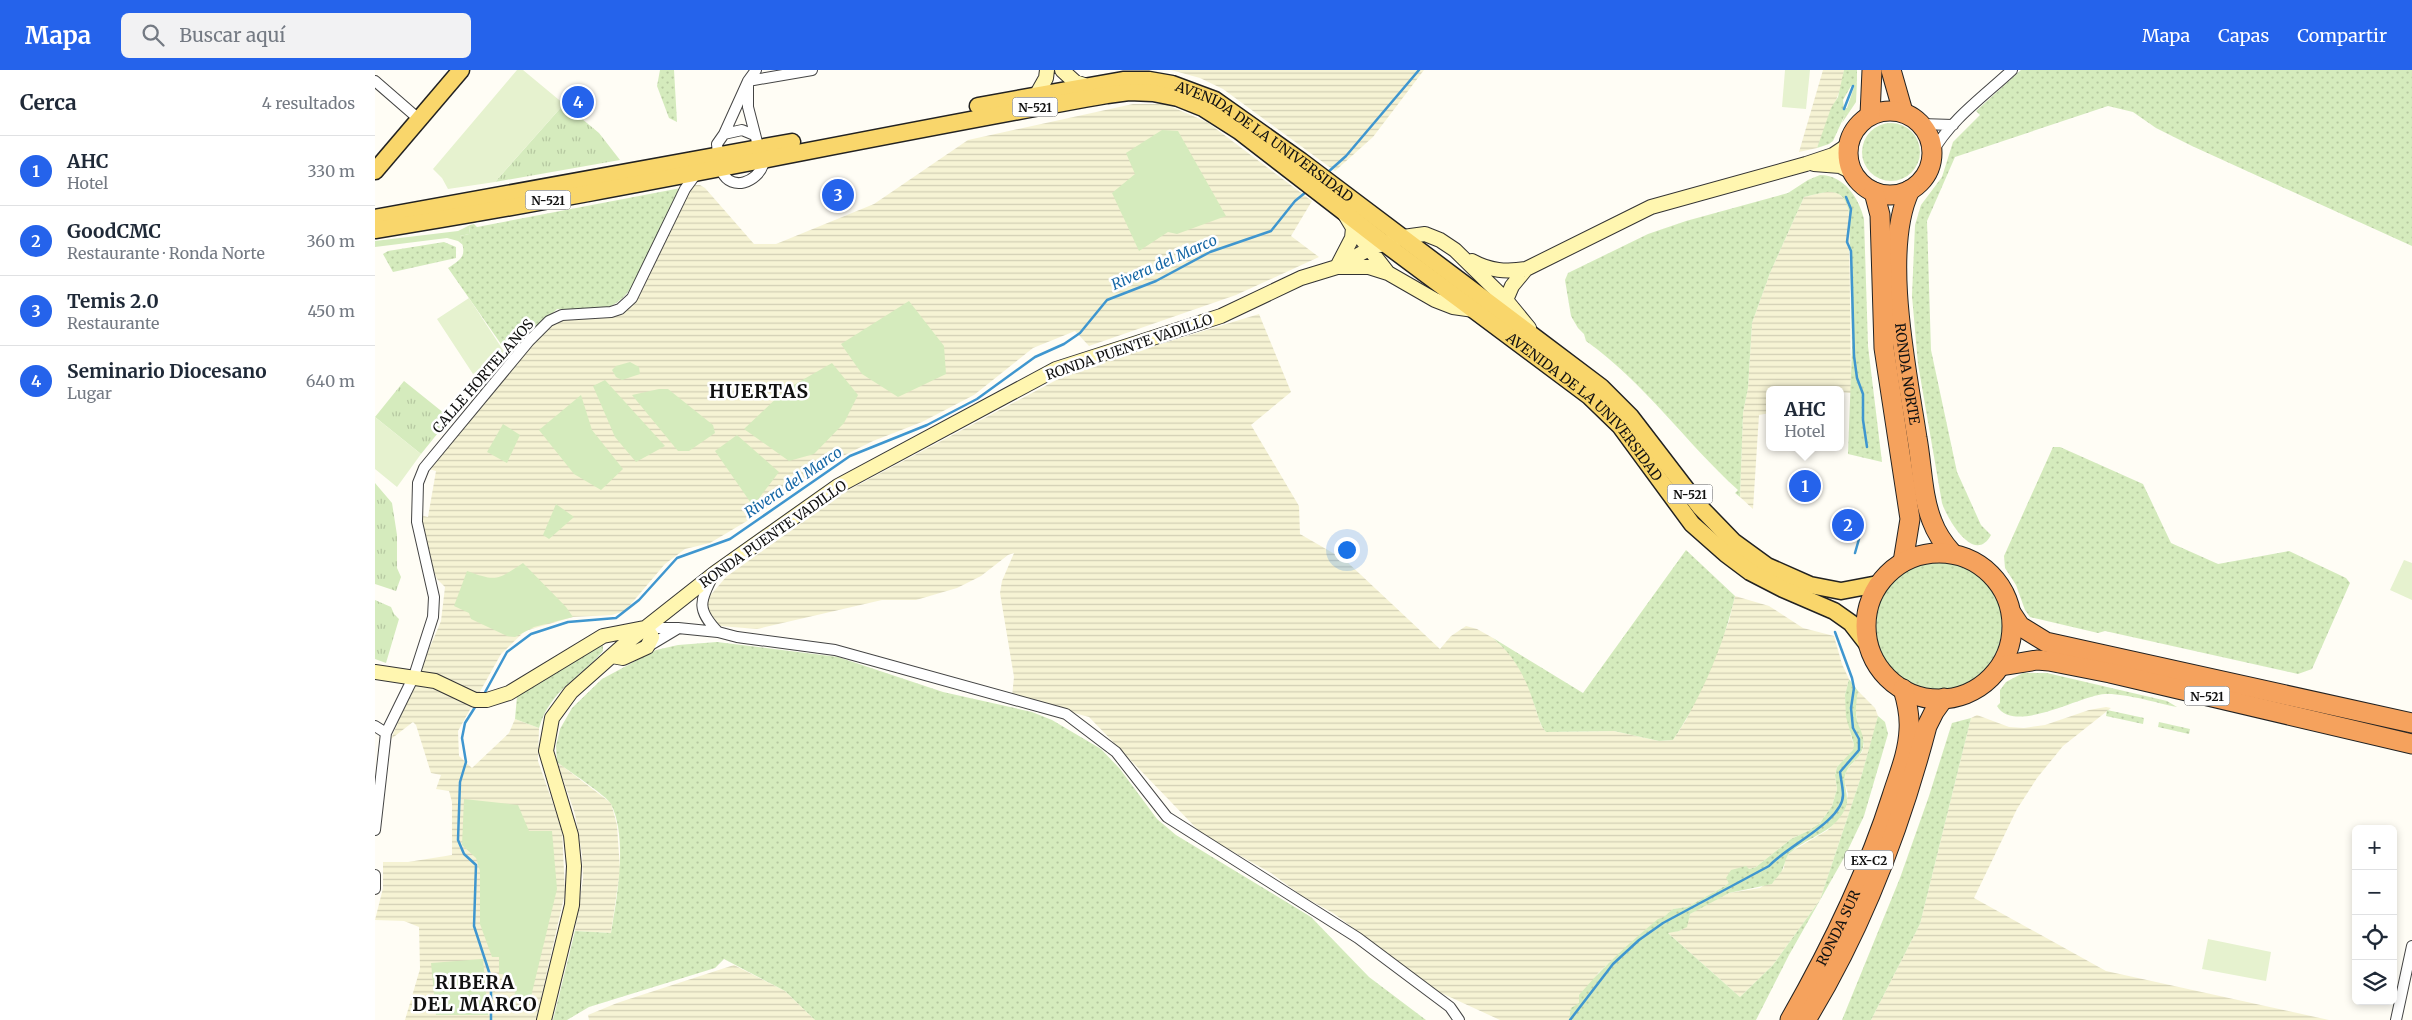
<!DOCTYPE html>
<html lang="es">
<head>
<meta charset="utf-8">
<style>
  :root { --surface:#fff; --page:#f2f2f3; --text:#1f2937; --muted:#747a83; --line:#e0e1e3; --accent:#2563eb }
  body { margin:0; font-family:Merriweather,serif; background:var(--page); color:var(--text) }
  .controls { position:absolute; right:15px; bottom:15px; display:grid; overflow:hidden; border-radius:8px; box-shadow:0 2px 8px #0003 }
  .controls button { width:45px; height:45px; display:grid; place-items:center; padding:0; border:0; border-bottom:1px solid var(--line); background:var(--surface); color:var(--text); font:25px sans-serif }
  .you { position:absolute; left:971px; top:479px; width:18px; height:18px; margin:-12px; border:4px solid #fff; border-radius:50%; background:#1a73e8; box-shadow:0 0 0 8px #1a73e833 }
  .badge { display:grid; place-items:center; width:32px; height:32px; border-radius:50%; background:var(--accent); color:#fff; font-size:16px; font-weight:700 }
  .pin { position:absolute; translate:-50% -50%; border:2px solid #fff; box-shadow:0 1px 5px #0006 }
  .popup { position:absolute; left:1391px; top:316px; width:78px; height:65px; box-sizing:border-box; display:grid; place-content:center; border-radius:8px; background:var(--surface); filter:drop-shadow(0 1px 4px #0005); font-size:16px; white-space:nowrap; color:var(--muted) }
  .popup b { font-size:19px; color:var(--text) }
  .popup::after { content:''; position:absolute; left:50%; top:100%; margin-left:-10px; border:10px solid transparent; border-top-color:var(--surface) }
  .list { margin:0; padding:0; list-style:none }
  h2 { display:flex; justify-content:space-between; align-items:center; height:65px; margin:0; padding:0 20px; font-size:21px }
  h2 small { font-size:16px; font-weight:400; color:var(--muted) }
  .list li { display:grid; grid-template-columns:32px 1fr auto; gap:15px; align-items:center; box-sizing:border-box; height:70px; padding:0 20px; border-top:1px solid var(--line) }
  .list b { display:block; font-size:19px; white-space:nowrap }
  .list p { margin:0; font-size:16px; white-space:nowrap; color:var(--muted) }
  .list em { font-size:16px; font-style:normal; color:var(--muted) }
  .icon { flex:none; width:28px; height:28px; fill:none; stroke:currentColor; stroke-width:2; stroke-linecap:round; stroke-linejoin:round }
  .map { position:relative; flex:none; width:2037px; height:950px; overflow:hidden }
  header { display:flex; align-items:center; gap:30px; box-sizing:border-box; height:70px; padding:0 25px; background:var(--accent); color:#fff }
  header strong { font-size:24px }
  nav { display:flex; gap:28px; margin-inline-start:auto; font-size:18px }
  .search { width:350px; height:45px; background:var(--page); display:flex; align-items:center; gap:12px; box-sizing:border-box; padding:0 18px; border-radius:8px; color:var(--muted); font-size:19px }
  main { display:flex }
  aside { flex:1; background:var(--surface) }
  .map>svg:first-child { display:block }
</style>
</head>
<body>
<header>
<strong>Mapa</strong>
<div class="search"><svg class="icon" aria-label="search" viewBox="0 0 24 24"><circle cx="10" cy="10" r="6"/><path d="M15 15l6 6"/></svg>Buscar aquí</div>
<nav><a>Mapa</a><a>Capas</a><a>Compartir</a></nav>
</header>
<main>
<aside>
<h2>Cerca<small>4 resultados</small></h2>
<ul class="list">
<li><span class="badge">1</span><div><b>AHC</b><p>Hotel</p></div><em>330 m</em></li>
<li><span class="badge">2</span><div><b>GoodCMC</b><p>Restaurante · Ronda Norte</p></div><em>360 m</em></li>
<li><span class="badge">3</span><div><b>Temis 2.0</b><p>Restaurante</p></div><em>450 m</em></li>
<li><span class="badge">4</span><div><b>Seminario Diocesano</b><p>Lugar</p></div><em>640 m</em></li>
</ul>
</aside>
<div class="map">
<svg width="2037" height="950" viewBox="0 0 2037 950">
  <defs>
    <pattern id="farmland-rules" width="6" height="5" patternUnits="userSpaceOnUse" patternTransform="scale(1.25)"><rect width="6" height="5" fill="#f6f3d4"/><path d="M0 2.5h6" fill="none" stroke="#d2cfb5"/></pattern>
    <pattern id="grass-dots" width="8" height="8" patternUnits="userSpaceOnUse" patternTransform="scale(1.25)"><rect width="8" height="8" fill="#d5ebbd"/><path d="M2 2h.1M6 6h.1" fill="none" stroke="#b6c8a1" stroke-width="1.8" stroke-linecap="round"/></pattern>
    <pattern id="park-tufts" width="24" height="20" patternUnits="userSpaceOnUse" patternTransform="scale(1.25)"><rect width="24" height="20" fill="#d5ebbd"/><path d="M3 7l-1-3M5 7V3M7 7l1-3M15 17l-1-3M17 17v-4M19 17l1-3" fill="none" stroke="#b6c8a1"/></pattern>
  </defs>
  <rect width="100%" height="100%" fill="#fffdf5"/>
  <!-- farmland -->
  <path fill="url(#farmland-rules)" d="M796,0h253l-51,67 -38,34 -112,-82 -23,-11z
    M1448,0h21l-2,15 -25,63 -18,4z
    M758,34h32l42,18 105,79 -21,35 28,21 -83,38 -147,51 -14,-15 -42,17 -59,47 -52,27 -49,19 -28,14 -88,60 -47,28 -25,6 -20,15 -40,47 -13,4 -39,2 -48,14 -24,23 -43,77 1,25 13,12 37,-35 6,-14 24,9 -1,33 24,68 3,64 -29,127h-131l15,-51 -1,-42 -15,-6 -29,-1 8,-32v-26h25l44,-7v-53l-3,-11 -13,-2 5,-14 -10,-2 -15,-48 -3,-3 -22,17 50,-118 4,-34 -8,-8 -8,-19 -9,-45 8,2 8,-46 -7,-2 125,-151 68,-3 17,-19 53,-111h8l5,3 49,56h22l98,-40 94,-64z
    M1454,121l9,2 8,8 3,11 2,181 -11,-1v-2h-70v23l-11,2 -6,94 -13,-12 3,-84 5,-25 4,-65 18,-50 34,-76z
    M884,244l32,78 -40,33 48,81 1,28 45,26 95,89 11,-13 15,-10 11,3 16,9 15,14 10,12 10,21 13,40 5,7 68,-1 45,10 14,-1 13,-20 30,-66 13,-33 6,-25 34,10 34,22 31,8 8,28 7,15 -4,16 6,42 3,8 -1,6 -16,16 -2,8 2,14 -5,17 -12,17 -10,7 -19,9 -35,28 -7,2 -24,17 -38,21 -14,2 -5,6 -17,10 -53,48 -22,47h-76l-61,-28 -106,-79 -31,-17 -31,-23 -52,-29 -21,-14 -109,-113 -77,-21 2,-19 -14,-84 2,-12 12,-28 -6,2 -27,21 -24,12 -41,12h-34l-125,29 -37,-3 -11,-10 -3,-12 2,-6 18,-21 117,-84 221,-117 28,-11z
    M1483,621l17,17 3,8 -2,9 -14,49 -42,126 -47,65 -33,32 -73,-65 12,-1 7,-4 4,-13 21,-13 18,-8 31,-5 19,-14 5,-6 1,-10 7,-7 36,-21 9,-10 8,-11 3,-15 -4,-14 2,-9 16,-19 2,-7 -7,-24 -2,-19z
    M1731,637l5,1 -48,38 -26,32 -20,31 -43,89 132,73 223,49h-458l49,-96 51,-206 6,-3 32,12 15,1 21,-3 44,-15z
    M182,692l54,41 6,22 3,45 -9,63 -36,-2 8,-52 -1,-24 -7,-41z
    M359,895l51,26 30,29h-226l-1,-5 29,-12z"/>
  <!-- grass -->
  <path fill="url(#grass-dots)" d="M285,0h14l3,52 -8,-4 -12,-32z
    M1469,0h13v11l-3,6 -3,-1 -8,14 1,8h4l-15,33 -4,3 -12,4 14,-40 7,-11z
    M1646,0h391v176l-220,-100 -36,-18 -23,-16 -25,-6 -153,51 -28,64 4,129 26,122 24,53 10,10c-17,31 -44,-17 -49,-32l-24,-139 -6,-68 3,-71 6,-20 21,-28 11,-35 27,-27 -4,-4z
    M1487 82a29 29 0 1 1 58 0a29 29 0 1 1-58 0Z
    M1445,105c24,0 39,23 44,44l4,127 14,116 -34,-8 4,-107 -3,-135c-6,-28 -23,-20 -45,-15l-34,76 -18,50 -4,65 -5,25 -3,84 -5,-4 3,-3c-53,-48 -93,-107 -152,-149l-2,-7 -6,-6 -7,-12 -6,-36 3,-7 80,-39 38,-13 102,-28 20,-13z
    M306,118l-49,98c-19,31 -43,23 -75,23l-37,35 -10,13 -62,-89c17,-11 18,-13 12,-32l9,-2 1,-9 4,-1 3,3z
    M69,172l12,5v11l-63,14 -10,-18 5,-3z
    M1678,377h7l83,37 28,59 47,21 71,-13 57,27 4,5 -38,86 -14,5 -193,-43 -7,2 -68,-16 -5,-7 -9,-25 -11,-17 -1,-12z
    M1311,480l49,46c-11,48 -34,103 -62,144l-14,1 -45,-10 -68,1c-7,-8 -8,-18 -12,-28 -9,-28 -19,-47 -41,-66l90,55z
    M1497 555a65 65 0 1 1 130 0a65 65 0 1 1-130 0Z
    M342,572l121,15 105,35 89,20 20,8 49,29 19,20 37,50 19,16 135,82 58,60 57,43h-611l-30,-29 -61,-32 -9,9 -126,39 -22,13h-14l22,-89 36,2c6,-36 17,-95 0,-129 -4,-8 -44,-34 -54,-42l-1,-16 4,-17 12,-21 30,-29 54,-29 22,-5z
    M226,574l2,1v6c-24,28 -53,39 -64,77l-24,-9 2,-23 4,-5z
    M1648,603h24l120,28 10,6c-20,-4 -52,-14 -72,-13 -24,1 -91,41 -108,12l3,-3v-13l6,-8z
    M1474,609l9,12c-2,10 -3,20 -1,30 3,8 8,17 6,26 -2,11 -13,16 -17,25 -5,12 5,25 -1,37 -11,24 -36,27 -54,43 -6,5 -5,9 -8,16 -2,6 -8,11 -11,16l-43,9 -39,21 -3,13 -8,4 -11,2 72,64 33,-32 47,-65 42,-126 16,-58 7,6 3,12 -24,82 -19,40 -56,99 -33,65h-187l2,-12 8,-5v-8c24,-28 51,-53 79,-76l6,-2 9,-8 14,-2 38,-21 4,-3 -3,-5 5,-8 15,-4 3,3 7,-2 35,-28 19,-9 10,-7 12,-17 5,-17 -2,-14 2,-8 16,-17 1,-5 -8,-28 -1,-22z
    M1732,640l37,8 -1,6 -37,-8z
    M1596,648l-51,206 -49,96h-29l58,-142 29,-82 23,-73z
    M1784,652l31,7 -1,5 -31,-7z"/>
  <!-- park -->
  <path fill="url(#park-tufts)" d="M189,34l35,29 21,27 -125,22z
    M29,311l46,37 -29,36 -46,-37z
    M0,413l17,20 5,32v33l4,9 -5,14 -21,-7z
    M0,530l16,7 3,7 5,5 -13,44 -11,-4z"/>
  <!-- garden -->
  <path fill="#d5ebbd" d="M1482,11l-1,21 -14,21 12,-36z
    M787,60l16,1 48,85 -49,18 -9,-2 -29,19 -27,-58 23,-19 -9,-21z
    M95,155l-1,9 -9,2 3,9 -5,-4 -11,-3 -72,9v-6l83,-10z
    M534,231l35,45 2,28 -48,23 -36,-23 -21,-30z
    M255,292l9,5 1,7 -18,6 -6,-3 -4,-7 4,-4z
    M457,293l26,32 -14,28 -30,31 -25,7 -45,-32 41,-39z
    M230,310l60,66 -29,16 -21,-25 -22,-51z
    M284,319h9l45,36 2,8 -26,18h-11l-46,-56z
    M206,325l11,35 31,39 -22,21 -27,-16 -35,-44z
    M128,354l17,11 -13,28 -20,-11z
    M362,365l42,37 -26,34 -38,-55z
    M181,434l18,13 -25,22 -6,-4z
    M148,493l43,44 7,10 -39,10 -19,10 -8,-1 -36,-17 -2,-6 -15,-7 13,-35c30,11 30,9 56,-8z
    M89,729l54,6 11,26h23l5,58 -28,116 -16,-5 3,-11h-9v-10h-4v-5h-4v-17h-7l-12,-33v-53l-4,-13 -14,-13z
    M108,889l5,56h-52l-5,-52z"/>
  <!-- pitch -->
  <path fill="#e6f2cf" d="M142,0h6l41,34 -69,78 -47,7 -6,-11 -9,-9z
    M1410,0h25l-4,39 -24,-2z
    M94,228l36,55 -32,21 -36,-55z
    M0,347l46,37 -24,33 -22,-18z
    M2029,490l8,3v37l-22,-10z
    M1833,869l63,13 -5,29 -64,-12z"/>
  <g fill="none" stroke-linecap="round" stroke-linejoin="round">
    <!-- stream -->
    <path stroke="#3f96cf" stroke-width="2.5" d="M1469,39l9,-23
      M952,103l19,-17 73,-86
      M1471,127l5,12 -4,33 4,9 3,105 3,22 6,16v26l4,27
      M1480,483l4,-14
      M108,626l24,-44 24,-18 37,-12 48,-4 23,-18 38,-42 53,-19 120,-83 77,-31 50,-26 58,-42 29,-13 16,-11 27,-33 49,-19 54,-29 61,-21 24,-30 11,-9
      M102,634l-12,19 -3,15 4,24 -6,20 -2,58 6,14 12,11 -2,61 17,52v42
      M1195,950l43,-56 26,-24 24,-17 106,-57c18,-20 74,-45 74,-71 0,-7 -2,-15 -3,-23l19,-22v-11l-6,-11 -2,-20 3,-20 -2,-10 -17,-46"/>
    <!-- street casing -->
    <g stroke="#444" stroke-width="12">
      <path id="street" d="M0,11l38,33
        M373,11v26l15,58c-6,17 -31,27 -41,7 -4,-9 -4,-19 -5,-28l7,-10 24,-53 8,-11
        M373,11l64,-11
        M1546,54l32,1
        M349,64l18,-4 12,5
        M1557,83c18,-33 52,-57 80,-83
        M338,506c-14,26 -16,34 5,56
        M271,558h32l40,4 19,5 98,13 231,64 50,38 51,65 191,121 92,69 9,13
        M272,577l30,-18
        M0,656l11,7
        M0,760l11,-97 28,-57 19,-59 1,-20 -17,-75 1,-39 6,-15 105,-127 20,-20 13,-6 49,-3 9,-3 12,-11 53,-109 11,-15
        M0,805v14
        M2021,950l16,-74"/>
    </g>
    <!-- secondary casing -->
    <g stroke="#333" stroke-width="16">
      <path id="secondary" d="M687,0l13,12 9,3
        M662,24l9,-16 1,-8
        M1439,94l26,2 12,6
        M978,158l35,45
        M1097,191c18,10 34,11 54,8
        M963,195l14,-27 1,-10 -9,-15
        M963,197h31l19,6 47,27 18,7 21,3
        M1131,230l6,-14 14,-17 125,-62 155,-43 27,-9 15,-10
        M237,586l11,2 24,-11 5,-10 -6,-9
        M0,602l60,9 40,19h12l22,-7 94,-57 41,-8
        M169,950l28,-115 2,-39 -3,-31 -25,-84 6,-33 19,-26 54,-48 90,-71 123,-87 218,-117 165,-53 80,-38 36,-11 32,-18 34,-12 22,-3 15,6 15,10 51,50 23,28"/>
    </g>
    <!-- primary casing -->
    <g stroke="#222" stroke-width="19">
      <g id="primary">
        <path id="s1" d="M603,36l145,-26h26l23,4 43,16 86,61 300,226 30,30 69,90 34,35 33,24 43,19 31,6 37,-7"/>
        <path d="M0,101l86,-101"/>
        <path d="M0,148l417,-76"/>
        <path id="s2" d="M0,160c245,-39 488,-92 732,-135l22,-3 24,1 25,5 25,10 36,23 145,112 205,153 31,30 72,98 34,30 24,18 33,17 51,22 17,12 17,22"/>
      </g>
    </g>
    <!-- highway casing -->
    <g stroke="#222" stroke-width="21">
      <g id="highway">
        <path d="M1516,0l12,42"/>
        <circle cx="1515" cy="83" r="42"/>
        <path d="M1495,45l2,-45"/>
        <path id="s3" d="M1535,120c-29,60 -3,182 7,248 5,27 5,58 15,83 4,11 12,23 20,32"/>
        <path d="M1499,122l6,23 4,133 26,171 -7,43"/>
        <circle cx="1564" cy="556" r="73"/>
        <path d="M1637,544l8,12 26,16 366,81"/>
        <path d="M1626,596l36,-6 12,1 61,12 302,71"/>
        <path id="s4" d="M1415,950c41,-72 77,-145 102,-224 7,-22 16,-43 17,-66 1,-14 -2,-28 -6,-41"/>
        <path d="M1431,950c56,-91 94,-191 121,-294l7,-14 10,-14"/>
      </g>
    </g>
    <!-- street -->
    <use href="#street" stroke="#fff" stroke-width="10"/>
    <!-- secondary -->
    <use href="#secondary" stroke="#fff6b0" stroke-width="14"/>
    <!-- primary -->
    <use href="#primary" stroke="#f9d66b" stroke-width="16"/>
    <!-- highway -->
    <use href="#highway" stroke="#f5a25d" stroke-width="19"/>
  </g>
  <g text-anchor="middle" dominant-baseline="central" stroke-width="5" stroke-linejoin="round" paint-order="stroke">
    <!-- shield labels -->
    <g fill="#fff" stroke="#585858" stroke-width="1">
      <rect x="637.5" y="27.5" width="45" height="19" rx="4"/>
      <rect x="150.5" y="120.5" width="45" height="19" rx="4"/>
      <rect x="1292.5" y="414.5" width="45" height="19" rx="4"/>
      <rect x="1809.5" y="616.5" width="45" height="19" rx="4"/>
      <rect x="1470" y="780.5" width="48" height="19" rx="4"/>
    </g>
    <g font-size="12" font-weight="bold" fill="#111">
      <text x="660" y="37">N-521</text>
      <text x="173" y="130">N-521</text>
      <text x="1315" y="424">N-521</text>
      <text x="1832" y="626">N-521</text>
      <text x="1494" y="790">EX-C2</text>
    </g>
    <!-- street labels -->
    <g font-size="14" fill="#111" stroke="#fff">
      <text stroke="none"><textPath href="#s1" startOffset="306">AVENIDA DE LA UNIVERSIDAD</textPath></text>
      <text transform="translate(754 277) rotate(-19)">RONDA PUENTE VADILLO</text>
      <text stroke="none"><textPath href="#s3" startOffset="186">RONDA NORTE</textPath></text>
      <text transform="translate(108 306) rotate(-49)">CALLE HORTELANOS</text>
      <text stroke="none"><textPath href="#s2" startOffset="1329">AVENIDA DE LA UNIVERSIDAD</textPath></text>
      <text transform="translate(398 464) rotate(-35)">RONDA PUENTE VADILLO</text>
      <text stroke="none"><textPath href="#s4" startOffset="104">RONDA SUR</textPath></text>
    </g>
    <!-- water labels -->
    <g font-size="15" font-style="italic" fill="#1768a6" stroke="#fff">
      <text transform="translate(789 192) rotate(-24)">Rivera del Marco</text>
      <text transform="translate(418 412) rotate(-34)">Rivera del Marco</text>
    </g>
    <!-- district labels -->
    <g font-size="19" font-weight="bold" letter-spacing="1" fill="#111" stroke="#fff">
      <text x="384" y="321">HUERTAS</text>
      <text x="100" y="912">RIBERA<tspan x="100" dy="22">DEL MARCO</tspan></text>
    </g>
  </g>
</svg>
<div class="controls">
<button>+</button>
<button>−</button>
<button><svg class="icon" aria-label="locate" viewBox="0 0 24 24"><circle cx="12" cy="12" r="6"/><path d="M12 2v4M12 18v4M2 12h4M18 12h4"/></svg></button>
<button><svg class="icon" aria-label="layers" viewBox="0 0 24 24"><path d="M12 4l9 5-9 5-9-5zM3 14l9 5 9-5"/></svg></button>
</div>
<div class="you"></div>
<div class="pin badge" style="left:1430px;top:416px">1</div>
<div class="popup"><b>AHC</b>Hotel</div>
<div class="pin badge" style="left:1473px;top:455px">2</div>
<div class="pin badge" style="left:463px;top:125px">3</div>
<div class="pin badge" style="left:203px;top:32px">4</div>
</div>
</main>
</body>
</html>
